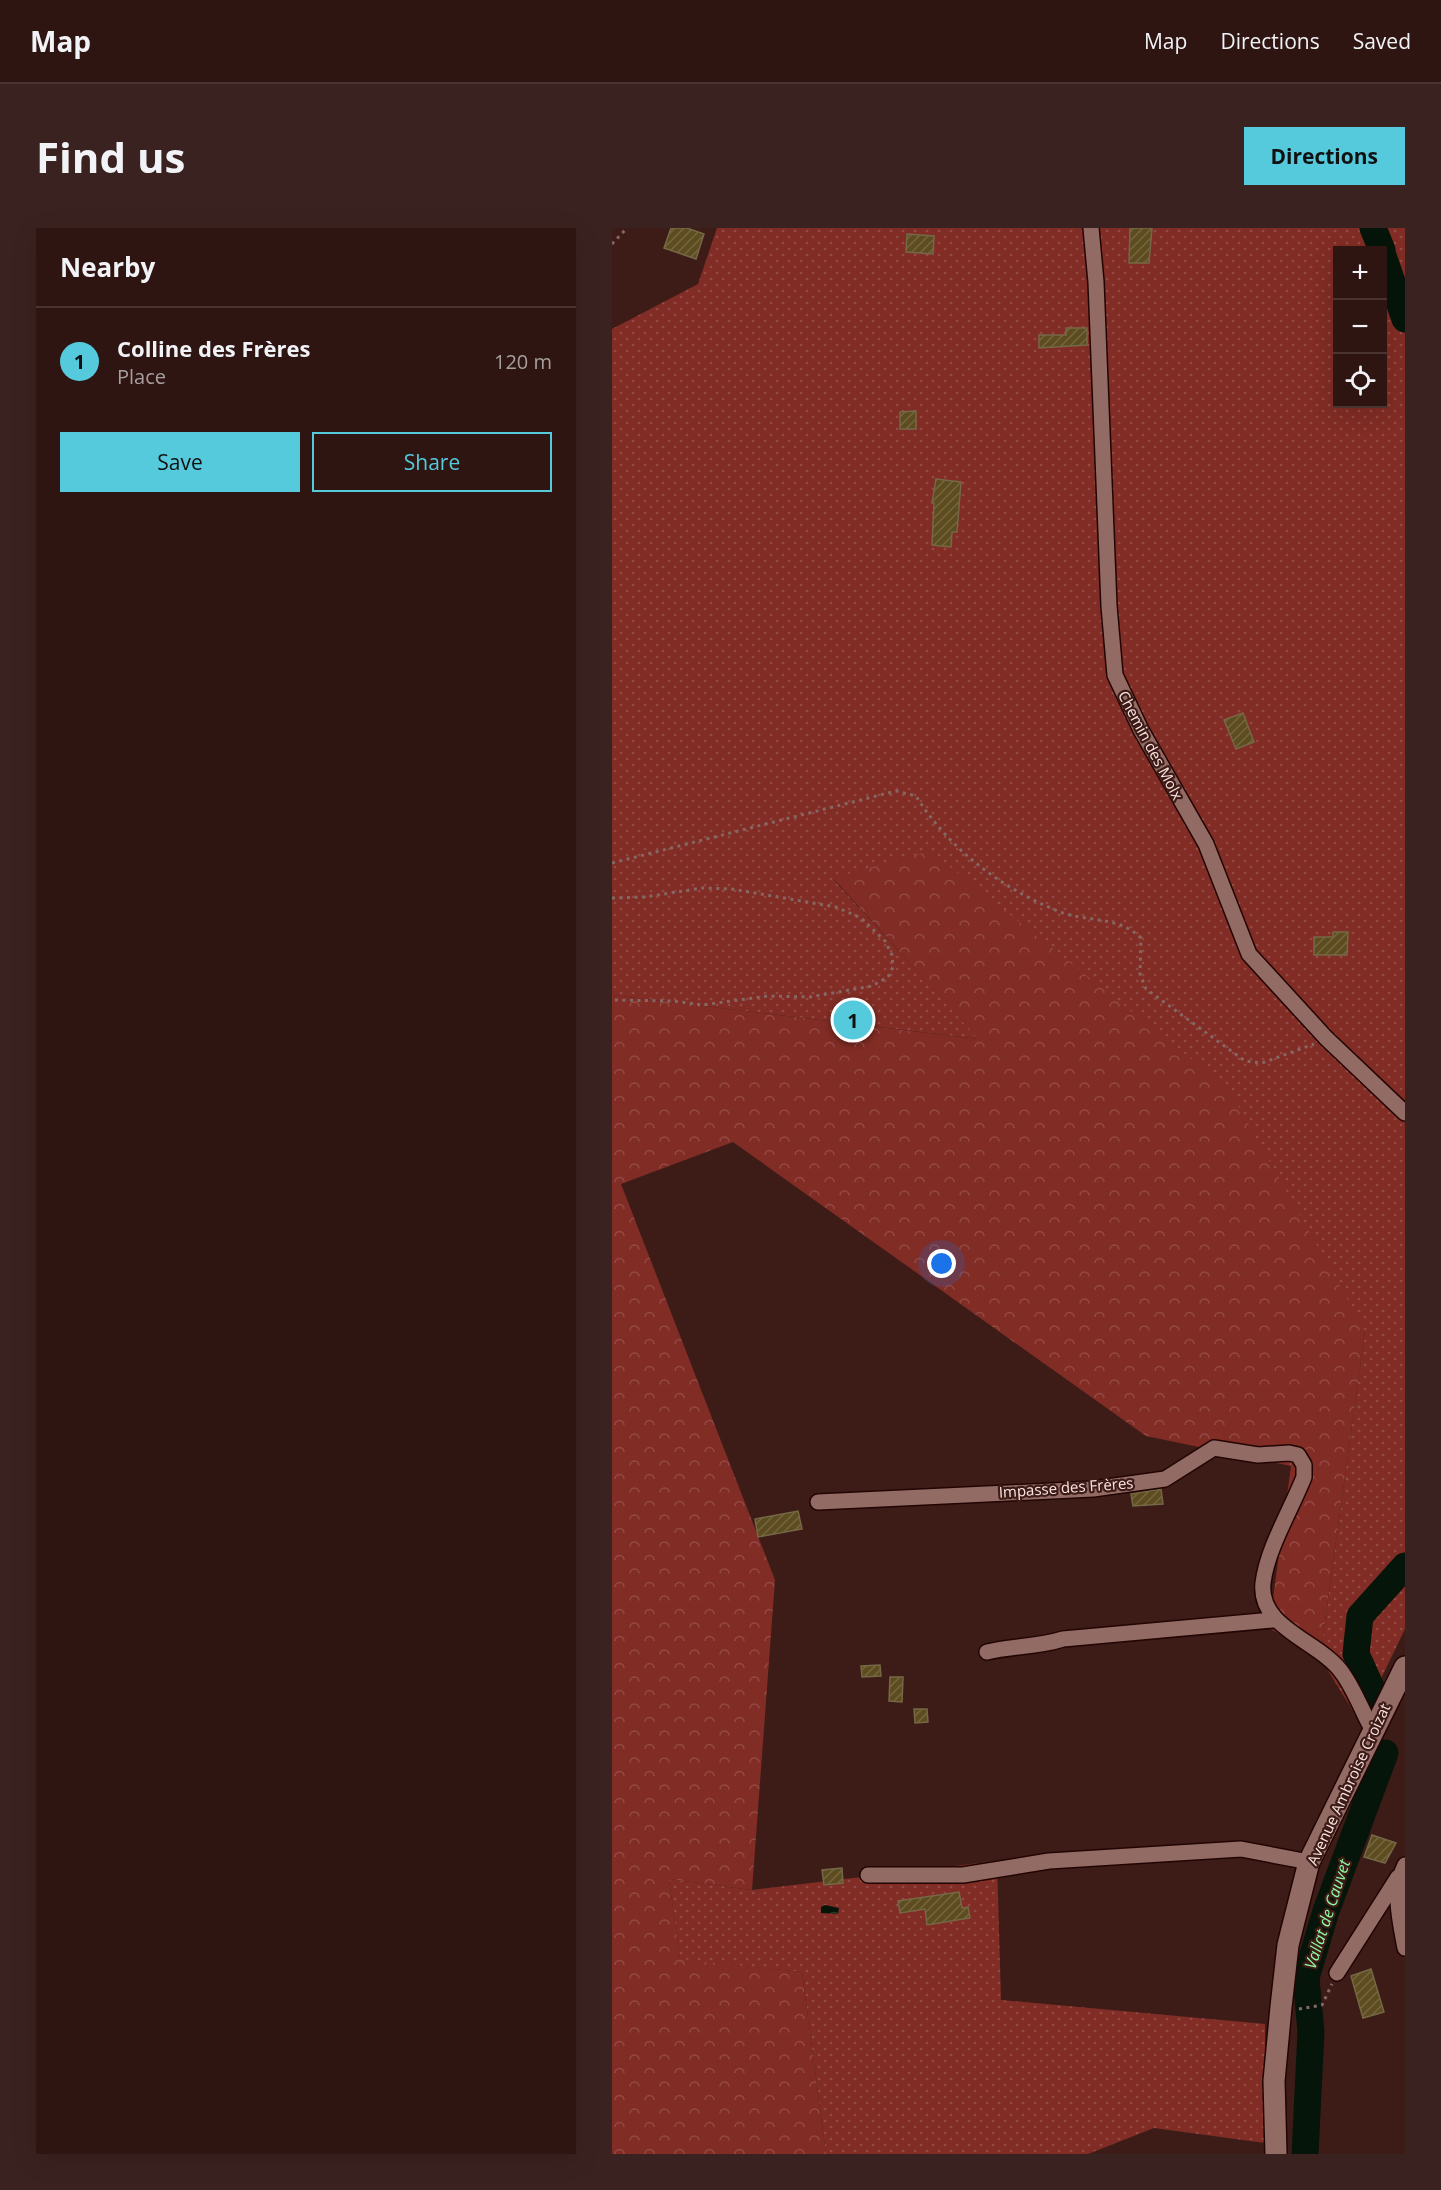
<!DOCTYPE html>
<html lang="en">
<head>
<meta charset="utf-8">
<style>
  :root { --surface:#2e1512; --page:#3a2220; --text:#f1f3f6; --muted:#a79f9f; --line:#493432; --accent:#54cadc }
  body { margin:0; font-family:"Open Sans",sans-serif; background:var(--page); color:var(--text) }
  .controls { position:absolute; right:18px; top:18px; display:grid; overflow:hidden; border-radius:0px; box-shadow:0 6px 24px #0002 }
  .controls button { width:54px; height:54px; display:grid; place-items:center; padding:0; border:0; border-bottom:2px solid var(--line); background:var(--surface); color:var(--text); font:30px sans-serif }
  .you { position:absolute; left:330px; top:1036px; width:21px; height:21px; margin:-15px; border:4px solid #fff; border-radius:50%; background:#1a73e8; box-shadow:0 0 0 9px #1a73e833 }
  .badge { display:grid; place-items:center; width:39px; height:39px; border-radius:50%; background:var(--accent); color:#111; font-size:20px; font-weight:700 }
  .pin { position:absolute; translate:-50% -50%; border:3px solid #fff; box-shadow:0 2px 6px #0006 }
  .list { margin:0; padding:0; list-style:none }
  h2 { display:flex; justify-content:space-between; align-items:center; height:78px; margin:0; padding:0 24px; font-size:26px }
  h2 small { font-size:20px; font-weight:400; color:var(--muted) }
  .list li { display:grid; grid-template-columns:39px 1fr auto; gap:18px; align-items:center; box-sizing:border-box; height:108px; padding:0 24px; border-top:2px solid var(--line) }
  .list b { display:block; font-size:22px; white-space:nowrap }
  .list p { margin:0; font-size:20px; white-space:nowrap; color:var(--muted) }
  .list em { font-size:20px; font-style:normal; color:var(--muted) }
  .actions { display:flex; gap:12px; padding:18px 24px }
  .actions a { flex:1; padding:14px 0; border:2px solid var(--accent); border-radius:0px; text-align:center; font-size:21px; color:var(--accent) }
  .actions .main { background:var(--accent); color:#111 }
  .icon { flex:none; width:33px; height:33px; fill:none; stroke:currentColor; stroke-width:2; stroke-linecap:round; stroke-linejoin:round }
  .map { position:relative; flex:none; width:793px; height:1926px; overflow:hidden; border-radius:0px }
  header { display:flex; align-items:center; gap:36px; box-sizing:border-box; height:84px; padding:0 30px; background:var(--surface); border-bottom:2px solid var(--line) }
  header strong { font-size:28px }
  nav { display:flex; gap:33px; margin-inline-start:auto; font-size:21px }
  .intro { display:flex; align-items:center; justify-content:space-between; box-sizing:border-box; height:144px; padding:0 36px }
  h1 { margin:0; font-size:42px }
  .button { padding:15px 27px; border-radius:0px; background:var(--accent); color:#111; font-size:21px; font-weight:700 }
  main { display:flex; gap:36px; padding:0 36px }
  aside { flex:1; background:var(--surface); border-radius:0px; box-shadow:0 6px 24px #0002 }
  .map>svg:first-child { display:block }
</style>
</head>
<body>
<header>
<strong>Map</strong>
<nav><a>Map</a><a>Directions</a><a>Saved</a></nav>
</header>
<div class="intro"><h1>Find us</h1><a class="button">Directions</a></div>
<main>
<aside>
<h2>Nearby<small></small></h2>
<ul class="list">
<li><span class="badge">1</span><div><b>Colline des Frères</b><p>Place</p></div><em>120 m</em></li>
</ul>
<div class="actions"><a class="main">Save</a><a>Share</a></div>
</aside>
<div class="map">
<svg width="793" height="1926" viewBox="0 0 793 1926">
  <defs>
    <pattern id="grass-dots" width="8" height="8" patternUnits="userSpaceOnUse" patternTransform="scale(1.5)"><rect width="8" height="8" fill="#812c24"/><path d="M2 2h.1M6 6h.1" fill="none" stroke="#944a44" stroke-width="1.8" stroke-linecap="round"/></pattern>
    <pattern id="forest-crowns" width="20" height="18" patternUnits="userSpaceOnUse" patternTransform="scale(1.5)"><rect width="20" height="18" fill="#812c24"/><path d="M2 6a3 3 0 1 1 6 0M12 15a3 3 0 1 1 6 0" fill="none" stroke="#944a44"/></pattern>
    <pattern id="water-waves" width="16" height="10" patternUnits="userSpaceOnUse" patternTransform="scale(1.5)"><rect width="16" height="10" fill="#061509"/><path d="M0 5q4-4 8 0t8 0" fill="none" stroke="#2b372d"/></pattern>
    <pattern id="building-hatch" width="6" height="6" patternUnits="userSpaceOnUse" patternTransform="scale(1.5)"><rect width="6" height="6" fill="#5d4c1f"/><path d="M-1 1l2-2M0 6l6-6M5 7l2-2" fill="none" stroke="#75663f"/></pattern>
  </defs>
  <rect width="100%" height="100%" fill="#3d1c18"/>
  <!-- grass -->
  <path fill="url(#grass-dots)" fill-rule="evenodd" d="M105,0h688v1401l-45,93 -40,-64 45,-327 -532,-452 146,160 -367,-44v-666l86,-45zM726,22h44v154h-44z
    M385,1633l4,139 264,24v119l-111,-15 -66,26h-262l-24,-182 -122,-12 -11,-81 83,11z"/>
  <!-- forest -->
  <path fill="url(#forest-crowns)" d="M318,623l299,238 136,242 -45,327 -51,-30 22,-162 -145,-30 -413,-294 -112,42 154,396 -23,310 -83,-11 11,80 122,13 24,182h-214v-1159l366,44 -145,-161z"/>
  <!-- water -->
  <path fill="url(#water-waves)" d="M213,1677l14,3 -1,6 -17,-1v-6z"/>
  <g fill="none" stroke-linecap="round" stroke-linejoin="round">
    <!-- river -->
    <path stroke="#061509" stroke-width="27" d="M761,0l9,22
      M770,25l23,66
      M763,1468l-19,-42 4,-38 45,-50
      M693,1926l6,-122 -5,-54 20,-67 59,-158"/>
  </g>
  <!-- building -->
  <path fill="url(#building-hatch)" stroke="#756846" stroke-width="1.5" d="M59,0h16l17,6 -8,25 -32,-11z
    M518,0h22l-3,35h-20z
    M295,6l27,2 -1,18 -27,-2z
    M454,100h21v17l-48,3v-13h27z
    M304,183v18h-16v-17z
    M324,251l25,3 -4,50h-5l-1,15 -19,-2 2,-42h-2z
    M631,485l11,29 -18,7 -12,-29z
    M721,704h15l-1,23h-33v-18h19z
    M549,1261l2,15 -30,2 -2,-12z
    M186,1283l4,18 -44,8 -3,-18z
    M268,1437l1,11 -19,1 -1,-11z
    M278,1449h13l-1,25 -13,-1z
    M302,1481h13l1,13 -13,1z
    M760,1607l24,8 -11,20 -21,-6z
    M230,1640l1,15 -19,2 -2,-15z
    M347,1664l3,16 6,-1 2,11 -43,7 -2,-16 -25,4 -2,-12z
    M759,1741l13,43 -21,6 -12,-42z"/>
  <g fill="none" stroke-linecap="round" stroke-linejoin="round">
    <!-- minor casing -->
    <g stroke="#220503" stroke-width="18">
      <path id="minor" d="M479,0l5,54 13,324 6,69 26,55 65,114 43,110 77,84 79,75
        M206,1274l275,-13 72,-10 49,-31 44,7 31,-2 9,2 6,10v12c-13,33 -37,72 -41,106 -5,46 58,58 80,91 12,17 20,39 30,57
        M375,1424c25,-6 51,-5 76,-13l210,-19
        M793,1637c-13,25 -5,56 0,83
        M256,1647h95l86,-14 192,-12 68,13
        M725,1745l61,-96"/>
    </g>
    <!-- secondary casing -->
    <g stroke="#220503" stroke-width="24">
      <path id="secondary" d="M664,1926l-2,-73 7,-74 7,-62 21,-83 96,-195"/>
    </g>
    <!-- path -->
    <path stroke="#856864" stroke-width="3" stroke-dasharray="3 4.5" stroke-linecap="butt" d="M0,16l15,-16
      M0,635l284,-72 20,5c34,54 85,92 144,116 27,10 59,4 81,26l-1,36 6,15 99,72 17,2 52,-19
      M0,670l33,-1 57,-9 30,1 104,18 25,11 24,23 7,14 1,12 -5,10 -16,9 -62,11 -42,-1 -66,9 -29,-4 -60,-1
      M687,1781l23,-4 10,-21"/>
    <!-- minor -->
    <use href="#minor" stroke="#936b65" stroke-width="15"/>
    <!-- secondary -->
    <use href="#secondary" stroke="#936b65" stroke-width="21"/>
  </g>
  <g text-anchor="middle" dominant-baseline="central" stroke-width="4.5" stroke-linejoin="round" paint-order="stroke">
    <!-- street labels -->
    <g font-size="15" fill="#fce5e1" stroke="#3d1c18">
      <text transform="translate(539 517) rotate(62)">Chemin des Molx</text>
      <text transform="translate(454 1259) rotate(-4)">Impasse des Frères</text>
      <text transform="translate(736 1556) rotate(-65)">Avenue Ambroise Croizat</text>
    </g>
    <!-- water labels -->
    <g font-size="16" font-style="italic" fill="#8bfaa2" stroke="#3d1c18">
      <text transform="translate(715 1686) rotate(-72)">Vallat de Cauvet</text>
    </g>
  </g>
</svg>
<div class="controls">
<button>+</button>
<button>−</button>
<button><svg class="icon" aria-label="locate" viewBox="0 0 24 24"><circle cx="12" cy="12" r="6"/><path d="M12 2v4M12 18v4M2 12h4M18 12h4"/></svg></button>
</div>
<div class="you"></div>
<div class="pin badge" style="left:241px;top:792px">1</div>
</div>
</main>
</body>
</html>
